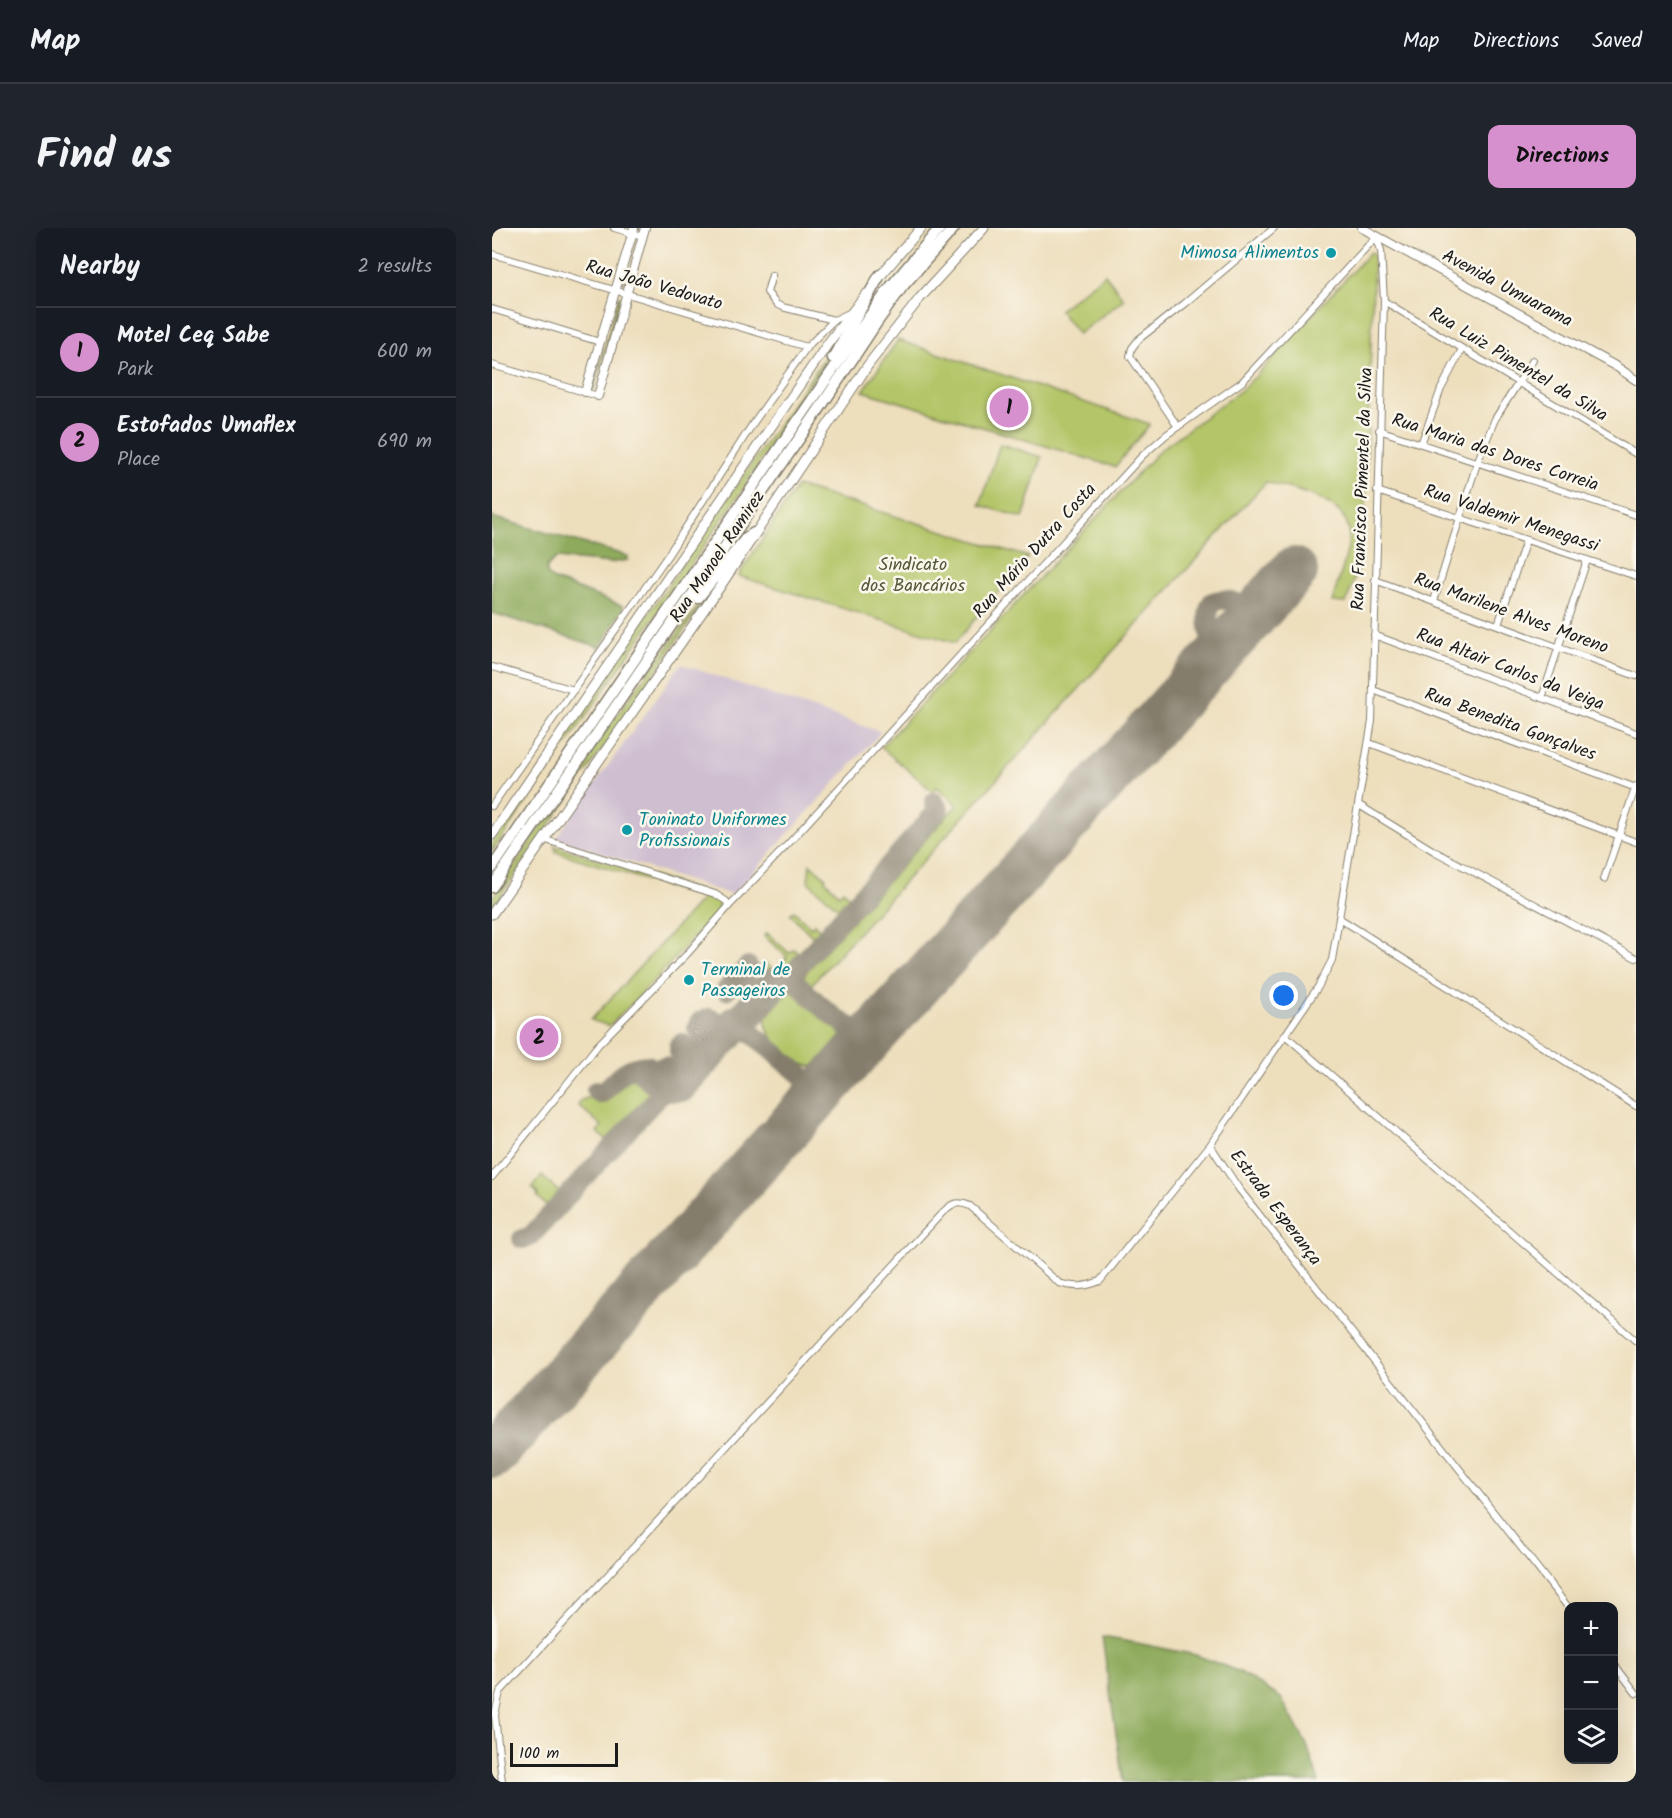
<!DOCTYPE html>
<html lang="en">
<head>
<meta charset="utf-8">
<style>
  :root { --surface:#171b24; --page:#20242c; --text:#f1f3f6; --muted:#9ea1a6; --line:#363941; --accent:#d690ce }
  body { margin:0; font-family:Kalam,sans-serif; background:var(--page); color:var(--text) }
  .controls { position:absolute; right:18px; bottom:18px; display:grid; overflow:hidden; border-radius:12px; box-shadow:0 6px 24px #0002 }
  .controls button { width:54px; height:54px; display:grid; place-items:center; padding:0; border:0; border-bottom:2px solid var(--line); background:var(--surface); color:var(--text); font:30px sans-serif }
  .scale { position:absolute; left:18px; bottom:15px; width:108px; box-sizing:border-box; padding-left:6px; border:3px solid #1c1c1c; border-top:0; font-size:16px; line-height:21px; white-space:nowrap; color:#1c1c1c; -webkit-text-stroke:4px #fbf7ec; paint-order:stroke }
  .you { position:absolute; left:792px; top:768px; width:21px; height:21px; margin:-15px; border:4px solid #fff; border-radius:50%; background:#1a73e8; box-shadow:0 0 0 9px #1a73e833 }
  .badge { display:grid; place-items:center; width:39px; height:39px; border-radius:50%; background:var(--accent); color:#111; font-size:20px; font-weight:700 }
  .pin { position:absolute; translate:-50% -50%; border:3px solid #fff; box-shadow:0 2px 6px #0006 }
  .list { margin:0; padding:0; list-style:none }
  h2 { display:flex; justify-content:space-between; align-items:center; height:78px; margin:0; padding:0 24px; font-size:26px }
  h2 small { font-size:20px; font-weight:400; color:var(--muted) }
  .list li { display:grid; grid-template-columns:39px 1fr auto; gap:18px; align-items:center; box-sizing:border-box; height:90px; padding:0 24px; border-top:2px solid var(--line) }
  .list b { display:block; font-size:22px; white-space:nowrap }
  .list p { margin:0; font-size:20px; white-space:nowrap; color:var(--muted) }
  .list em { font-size:20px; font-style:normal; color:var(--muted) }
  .icon { flex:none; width:33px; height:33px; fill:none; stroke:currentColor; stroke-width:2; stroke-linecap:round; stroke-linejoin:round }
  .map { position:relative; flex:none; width:1144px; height:1554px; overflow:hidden; border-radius:12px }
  header { display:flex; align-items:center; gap:36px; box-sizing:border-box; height:84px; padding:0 30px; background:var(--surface); border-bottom:2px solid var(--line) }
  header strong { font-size:28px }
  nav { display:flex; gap:33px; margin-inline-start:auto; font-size:21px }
  .intro { display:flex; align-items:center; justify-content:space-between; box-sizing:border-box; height:144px; padding:0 36px }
  h1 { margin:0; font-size:42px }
  .button { padding:15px 27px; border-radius:12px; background:var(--accent); color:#111; font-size:21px; font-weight:700 }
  main { display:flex; gap:36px; padding:0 36px }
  aside { flex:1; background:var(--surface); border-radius:12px; box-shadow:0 6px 24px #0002 }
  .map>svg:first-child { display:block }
</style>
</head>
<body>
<header>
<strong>Map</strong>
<nav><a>Map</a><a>Directions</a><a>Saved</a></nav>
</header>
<div class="intro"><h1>Find us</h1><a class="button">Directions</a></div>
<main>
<aside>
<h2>Nearby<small>2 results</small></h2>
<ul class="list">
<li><span class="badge">1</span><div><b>Motel Ceq Sabe</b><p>Park</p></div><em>600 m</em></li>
<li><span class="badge">2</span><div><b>Estofados Umaflex</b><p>Place</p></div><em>690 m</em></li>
</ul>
</aside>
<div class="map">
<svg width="1144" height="1554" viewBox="0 0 1144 1554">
  <rect width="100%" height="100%" fill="#fbf7ec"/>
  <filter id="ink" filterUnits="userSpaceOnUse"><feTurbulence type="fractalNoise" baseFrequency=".0167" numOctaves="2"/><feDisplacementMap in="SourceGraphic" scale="12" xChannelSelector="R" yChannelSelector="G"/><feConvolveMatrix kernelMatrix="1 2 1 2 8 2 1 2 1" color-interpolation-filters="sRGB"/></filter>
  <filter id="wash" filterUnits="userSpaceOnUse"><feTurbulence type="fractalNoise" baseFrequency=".008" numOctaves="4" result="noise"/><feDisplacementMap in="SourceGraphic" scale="24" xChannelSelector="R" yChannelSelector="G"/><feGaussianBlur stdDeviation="1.35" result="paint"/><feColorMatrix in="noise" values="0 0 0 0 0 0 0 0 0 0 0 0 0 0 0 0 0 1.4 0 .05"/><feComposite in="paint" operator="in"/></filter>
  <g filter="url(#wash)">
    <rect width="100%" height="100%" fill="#eddebc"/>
    <!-- industrial -->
    <path fill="#cebed0" d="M189,436l200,68 -149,163 -176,-57z"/>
    <!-- green -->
    <path fill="#b3c568" stroke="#687042" stroke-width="1.5" d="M878,24l4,3 -9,266 -5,43 -14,39 -14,-1c6,-22 17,-47 17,-69 -1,-34 -58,-44 -83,-51l-454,502h-4l-5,-6 5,-8 149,-165 -20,-18 -5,4c-17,-16 -34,-29 -51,-44l279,-297 81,-60 15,-14z
      M613,46l19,25 -46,35 -19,-24z
      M127,68l2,1 -27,93h-2z
      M357,94l1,1 -114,176 -244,353v-10z
      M406,112l252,84 -35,43 -252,-76z
      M508,216l42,13 -19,61 -43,-13z
      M305,258l231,71 -73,86 -217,-67z
      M242,330l-242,350v-10l138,-201z
      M63,618l158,49 6,6 -1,10 -67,73 -42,42 -18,-6 112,-122 -147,-46z
      M318,636l16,14 -1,2 14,14 4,-4 10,11 -10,11 -35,-30z
      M302,683l17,16 3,-3 10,10 -7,7 -27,-27z
      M275,705l22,20 5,-4 8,7 -23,27 -19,-17 4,-4 12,9 11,-14 -23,-21z
      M299,756l58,53c-8,10 -17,25 -30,29 -19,6 -57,-29 -53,-49 2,-12 17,-24 25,-33z
      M137,845l7,2 18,17 -45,50 -12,-10 5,-6 -24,-21 3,-5 9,-3 9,7z
      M50,948l19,18 -13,14 -11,-12 1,-2 -6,-7z"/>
    <!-- forest -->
    <path fill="#8eaa5c" stroke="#55633c" stroke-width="1.5" d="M0,289l136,39v4l-18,3 -53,-5c-10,6 -15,12 -5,21l71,27v3l-23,38 -108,-34z
      M610,1409l35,6 59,12 44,17 41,26 26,47 12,37h-196z"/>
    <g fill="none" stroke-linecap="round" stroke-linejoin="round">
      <!-- taxiway -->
      <path stroke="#847d6c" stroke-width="20" d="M717,437c9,-20 -8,-44 3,-63 18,-7 28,3 41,14
        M256,738l-5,6 -1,7 23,21
        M298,749c24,21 51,55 85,56
        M234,762l9,-10 7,-1
        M352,796l9,13 2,18
        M242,811v-7l4,-6 5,-2 6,7 -1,-5 3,-6 188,-211 -5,-7
        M223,824l-5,-6v-5l-13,-13 3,-6 9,-4 13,5
        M195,829l-8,-5v-7l3,-2 16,11 7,9
        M145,842c19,17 20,23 47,22l56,-61h9l58,49 15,2 15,-7
        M164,845l2,-5 6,-2 6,3 2,5
        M311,849l7,19 -4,13
        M104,863l7,2c13,-14 23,-28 45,-28
        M30,1011l8,-2 202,-221 5,-1 33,-37"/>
      <!-- runway -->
      <path stroke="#847d6c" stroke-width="48" d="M0,1227l802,-884"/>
    </g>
  </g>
  <g filter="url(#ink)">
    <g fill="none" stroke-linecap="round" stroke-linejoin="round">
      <!-- street casing -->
      <g stroke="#847d6c" stroke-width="8">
        <path id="street" d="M122,0l29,8
          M0,26l315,93
          M280,47l-5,17 9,12 6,3 52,13
          M892,73l252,153
          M0,81l108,33
          M0,137l106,31
          M686,199l-48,-71 2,-8 7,-9 45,-35 90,-76
          M887,202l257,85
          M929,216l20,-55 21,-40
          M885,263l259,85
          M883,352l261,96
          M942,373l43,-138 18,-44 38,-59
          M1006,397l28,-85
          M882,407l262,98
          M0,439l82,23
          M881,462l263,98
          M1050,470l45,-138
          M877,515l267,99
          M867,577l75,46 202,107
          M0,578l176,-251 86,-133 53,-75 27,-27 15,-7
          M1112,651l32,-93
          M237,678l60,-63 353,-387 24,-21 76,-53 134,-145 5,13 3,51 -12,420 -40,239 -14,27 -108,158 29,44 329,418
          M847,690l297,188
          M793,807l351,306
          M0,949l106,-132 89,-91 42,-48 -3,-5 -11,-7 -172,-55
          M1122,1436l22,29
          M10,1554l-7,-67 5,-23 442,-479c9,-9 15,-13 28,-7l89,77c16,5 26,4 41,-2l110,-136"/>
      </g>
      <!-- secondary casing -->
      <g stroke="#847d6c" stroke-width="10">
        <path id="secondary" d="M870,0l255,139 19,13
          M93,164l49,-164
          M106,168l47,-168"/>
      </g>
      <!-- primary casing -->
      <g stroke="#847d6c" stroke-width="11">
        <path id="primary" d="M384,53l45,-53
          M0,607l337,-493 37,-48
          M0,686l227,-326 149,-223 52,-67 64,-70"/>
      </g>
      <!-- highway casing -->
      <g stroke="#847d6c" stroke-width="13">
        <path id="highway" d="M341,130l47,-83
          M206,370l48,-60 8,-5
          M0,640l377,-551 20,-28 51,-61
          M0,659l324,-473 61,-92 25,-35 52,-59"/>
      </g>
      <!-- street -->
      <use href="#street" stroke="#fff" stroke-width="6"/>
      <!-- secondary -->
      <use href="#secondary" stroke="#fff" stroke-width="8"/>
      <!-- primary -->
      <use href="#primary" stroke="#fff" stroke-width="9"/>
      <!-- highway -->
      <use href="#highway" stroke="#fff" stroke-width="10"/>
    </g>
  </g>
  <!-- markers -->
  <g fill="#0f9aa8" stroke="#fbf7ec" stroke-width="2">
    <circle cx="839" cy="25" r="6"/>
    <circle cx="135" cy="602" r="6"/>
    <circle cx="197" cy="752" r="6"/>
  </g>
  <g text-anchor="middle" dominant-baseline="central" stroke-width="5" stroke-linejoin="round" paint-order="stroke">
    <!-- culture labels -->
    <g font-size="18" fill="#0d838f" stroke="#fbf7ec" text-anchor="start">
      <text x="827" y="25" text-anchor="end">Mimosa Alimentos</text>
      <text x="147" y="592">Toninato Uniformes<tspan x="147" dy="21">Profissionais</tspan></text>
      <text x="209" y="742">Terminal de<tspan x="209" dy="21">Passageiros</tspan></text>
    </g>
    <!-- street labels -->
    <g font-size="18" fill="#1c1c1c" stroke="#fbf7ec">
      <text transform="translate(162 58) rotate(16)">Rua João Vedovato</text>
      <text transform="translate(1015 61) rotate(28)">Avenida Umuarama</text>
      <text transform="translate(1026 137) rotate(31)">Rua Luiz Pimentel da Silva</text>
      <text transform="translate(1003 225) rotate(18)">Rua Maria das Dores Correia</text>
      <text transform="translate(871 261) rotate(-88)">Rua Francisco Pimentel da Silva</text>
      <text transform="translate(1019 291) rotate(18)">Rua Valdemir Menegassi</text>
      <text transform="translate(543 323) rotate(-48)">Rua Mário Dutra Costa</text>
      <text transform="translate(226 329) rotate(-56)">Rua Manoel Ramirez</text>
      <text transform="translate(1019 386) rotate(20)">Rua Marilene Alves Moreno</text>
      <text transform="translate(1018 442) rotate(21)">Rua Altair Carlos da Veiga</text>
      <text transform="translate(1018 497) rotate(20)">Rua Benedita Gonçalves</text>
      <text transform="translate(783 980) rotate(53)">Estrada Esperança</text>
    </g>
    <!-- park labels -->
    <g font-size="18" fill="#515737" stroke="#fbf7ec">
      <text x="421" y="337">Sindicato<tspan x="421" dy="21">dos Bancários</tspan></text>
    </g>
  </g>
</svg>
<div class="controls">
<button>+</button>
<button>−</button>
<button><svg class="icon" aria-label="layers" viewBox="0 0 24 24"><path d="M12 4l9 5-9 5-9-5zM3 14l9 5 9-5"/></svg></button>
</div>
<div class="scale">100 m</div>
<div class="you"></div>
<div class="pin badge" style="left:517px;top:180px">1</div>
<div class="pin badge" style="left:47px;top:810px">2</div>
</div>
</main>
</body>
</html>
